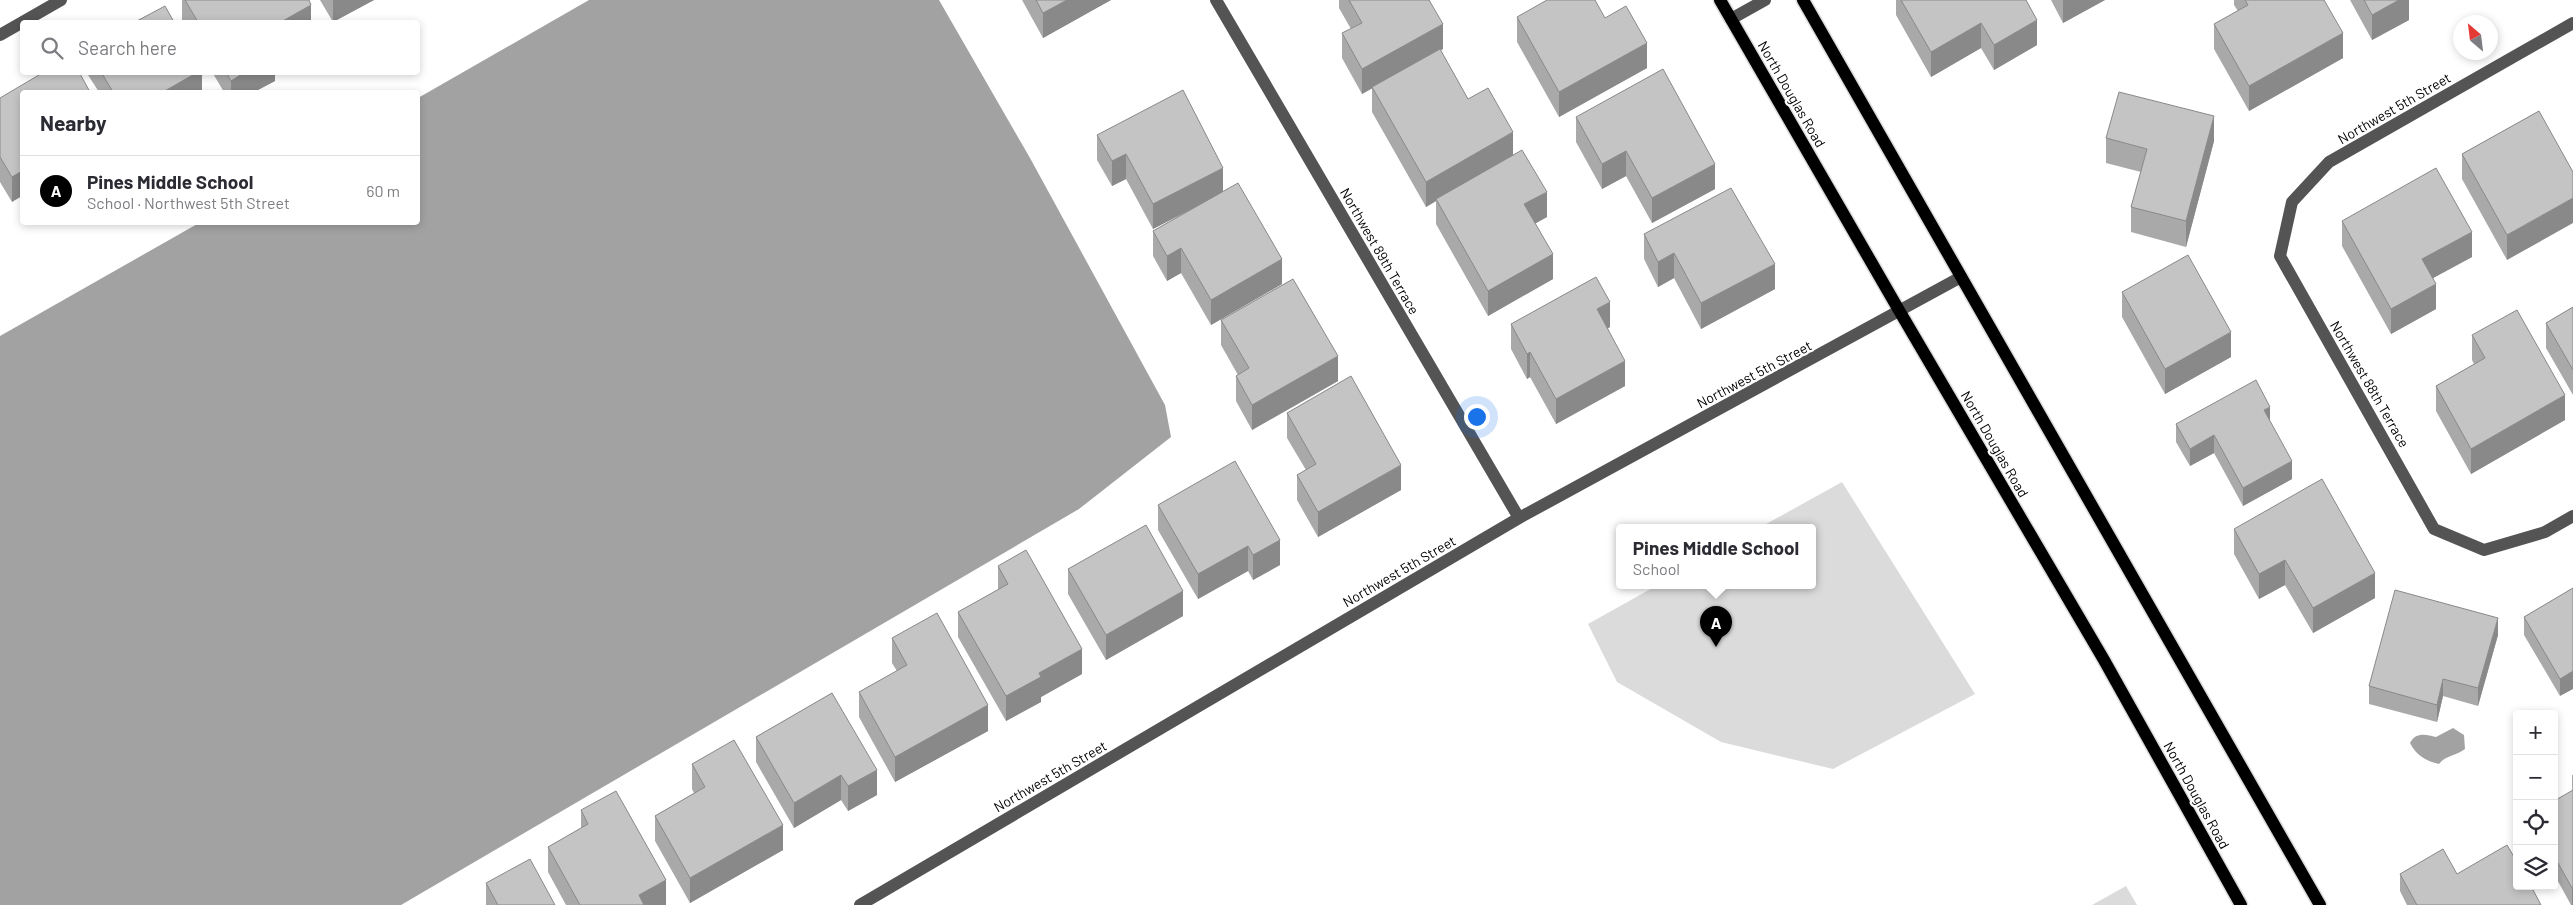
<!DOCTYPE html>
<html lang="en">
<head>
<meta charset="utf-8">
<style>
  :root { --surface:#fff; --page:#f2f2f3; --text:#2b2b33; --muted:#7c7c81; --line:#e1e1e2; --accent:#000 }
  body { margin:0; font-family:Barlow,sans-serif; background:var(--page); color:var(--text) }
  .controls { position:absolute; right:15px; bottom:15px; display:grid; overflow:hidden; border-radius:5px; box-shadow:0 2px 8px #0003 }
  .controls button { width:45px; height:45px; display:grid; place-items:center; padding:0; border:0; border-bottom:1px solid var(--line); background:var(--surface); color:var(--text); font:25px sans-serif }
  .compass { position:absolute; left:2453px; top:15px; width:45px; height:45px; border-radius:50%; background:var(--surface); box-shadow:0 2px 8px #0003; rotate:332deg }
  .you { position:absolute; left:1476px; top:416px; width:18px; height:18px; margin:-12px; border:4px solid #fff; border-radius:50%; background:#1a73e8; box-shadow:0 0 0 8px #1a73e833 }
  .badge { display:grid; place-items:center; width:32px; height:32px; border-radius:50%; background:var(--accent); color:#fff; font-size:16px; font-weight:700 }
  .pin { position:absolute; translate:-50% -41px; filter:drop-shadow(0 1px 2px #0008) }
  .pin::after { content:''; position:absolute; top:26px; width:18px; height:15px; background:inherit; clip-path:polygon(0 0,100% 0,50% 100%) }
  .popup { position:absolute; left:1616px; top:524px; width:200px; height:65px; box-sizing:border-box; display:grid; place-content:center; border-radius:5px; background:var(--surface); filter:drop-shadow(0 1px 4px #0005); font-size:16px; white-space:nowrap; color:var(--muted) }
  .popup b { font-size:19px; color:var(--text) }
  .popup::after { content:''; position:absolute; left:50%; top:100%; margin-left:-10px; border:10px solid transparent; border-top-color:var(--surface) }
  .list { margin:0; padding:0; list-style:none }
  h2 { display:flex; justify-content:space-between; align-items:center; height:65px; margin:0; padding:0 20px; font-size:21px }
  h2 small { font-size:16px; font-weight:400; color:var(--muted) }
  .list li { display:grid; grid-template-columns:32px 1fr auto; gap:15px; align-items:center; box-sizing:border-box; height:70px; padding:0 20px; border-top:1px solid var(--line) }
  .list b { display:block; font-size:19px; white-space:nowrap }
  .list p { margin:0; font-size:16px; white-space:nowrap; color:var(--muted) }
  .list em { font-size:16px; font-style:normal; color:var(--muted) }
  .icon { flex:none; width:28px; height:28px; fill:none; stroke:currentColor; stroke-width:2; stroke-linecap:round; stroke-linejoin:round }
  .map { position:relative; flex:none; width:2573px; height:905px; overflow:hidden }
  .search { position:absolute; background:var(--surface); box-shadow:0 2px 8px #0003; left:20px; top:20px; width:400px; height:55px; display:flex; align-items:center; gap:12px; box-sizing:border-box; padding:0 18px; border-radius:5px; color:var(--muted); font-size:19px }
  .panel { position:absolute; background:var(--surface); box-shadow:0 2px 8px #0003; left:20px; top:90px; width:400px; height:135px; border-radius:5px }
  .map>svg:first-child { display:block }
</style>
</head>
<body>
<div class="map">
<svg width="2573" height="905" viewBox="0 0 2573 905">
  <rect width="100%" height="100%" fill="#fff"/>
  <!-- green -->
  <path fill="#dbdbdb" d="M1842,482l133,212 -142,75 -112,-27 -104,-60 -29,-58 68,-38h156v-58h-53z
    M2126,886l11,19h-45z"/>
  <!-- water -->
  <path fill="#a2a2a2" d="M589,0h350l91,158 135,247 6,32 -92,72 -678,396h-401v-569l199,-113 219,-1v-124z
    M2453,728l11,7 1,14c-9,7 -19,6 -26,15 -13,-3 -23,-9 -29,-21 5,-11 16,-9 26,-6z"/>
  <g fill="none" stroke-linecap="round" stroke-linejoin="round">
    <!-- major casing -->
    <g stroke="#dbdbdb" stroke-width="15">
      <path id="major" d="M1720,0l180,312 204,348 137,245
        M1803,0l517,905"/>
    </g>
    <!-- minor -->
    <path stroke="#545454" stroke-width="12" d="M1216,0l303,518
      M1731,19l34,-19
      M2573,23l-244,139 -37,40 -12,54 154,273 50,21 61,-18 28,-16
      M0,35l61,-35
      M860,905l659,-387 442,-241"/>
    <!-- major -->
    <use href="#major" stroke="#000" stroke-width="12"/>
  </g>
  <!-- wall -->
  <path fill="#a9a9a9" d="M182,0h127l2,22h-127l-2,-2z
    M320,0h54l-41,22z
    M1022,0h89l-68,38z
    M1339,0h90l14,49 -3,1 28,49 45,56 34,62 -12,6 18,56 -65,37 -52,-92v-23l-10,6 -54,-95v-24l-10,6 -20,-36v-25l9,-4 -12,-21z
    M1896,0h130l11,45 -43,25 -13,-22 -50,29 -35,-62z
    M2051,0h54l-42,23z
    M2234,0h90l19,58 -94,53 -35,-62v-25l24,-13 -4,-6z
    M2350,0h59v20l-37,20z
    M1517,17l88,1 42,50 -88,49 -42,-75z
    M88,72h114v20h-103l-11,-17z
    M212,72h63v9l-21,11h-30z
    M90,92l-78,110 -12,-20v-84z
    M2539,111l-32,149 -45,-81v-25z
    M1576,117l139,72 -63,34 -26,-47 -24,13 -26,-47z
    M1097,135l126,57 59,92 -71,41 -30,-52 -14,8 -14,-25v-25l51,-29 -51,27 -27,-50 -14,7 -15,-26z
    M2106,138l108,3 -28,106 -55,-15v-25l10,-35 -35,-9z
    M2342,221l130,36 -39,21 3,31 -45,25 -49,-88z
    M1644,234l131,55 -74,40 -27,-51 -16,9 -14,-28z
    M2122,292l109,65 -66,37 -43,-77z
    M2573,307v88l-27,-47v-25z
    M1221,320l117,61 -86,49 -16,-29v-25l2,-1 -17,-30z
    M1511,324l99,3 -2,1 17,58 -69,38 -26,-47 -3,2 -16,-30z
    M2472,335l93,85 -94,54 -35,-63v-25l38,-22 -2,-4z
    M1287,413l114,77 -83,47 -21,-37v-25l9,-5 -19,-32z
    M2270,423l22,56 -49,27 -29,-53 -24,13 -14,-24v-18z
    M1158,505l122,35v25l-27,15 -5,-9 -50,28 -40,-69z
    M2234,529l141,69 -62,35 -28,-48 -26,14 -25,-45z
    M998,566l84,108 -41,23v5l-35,19 -48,-84v-25l40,-22z
    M1068,569l115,47 -77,44 -38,-66z
    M2573,588l-13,108 -36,-61v-18z
    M2498,635l-20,71 -35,-10 -6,26 -68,-18v-18z
    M892,638l96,93 -93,51 -36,-65v-25l38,-21 -5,-8z
    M832,693l45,102 -29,16 -7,-11 -47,28 -38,-66v-25z
    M692,764l91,86 -93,53 -35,-62v-25l39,-23 -2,-4z
    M2572,775h1v130h-2l-17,-31v-73l18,-10z
    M581,810l85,95h-100l-18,-33v-25l33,-19z
    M2400,874h57l84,31h-134l-7,-14z
    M486,883l69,22h-69z"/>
  <!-- shaded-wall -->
  <path fill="#898989" d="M333,0h41l-41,22z
    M1067,0h44l-68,38v-25z
    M2063,0h42l-42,23z
    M2399,0h10v20l-37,20v-25z
    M311,5v17h-30z
    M2037,20v25l-43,25v-25z
    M1981,23v25l-50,29v-25z
    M1443,24v25l-81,45v-25z
    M2343,33v25l-94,53v-25z
    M1647,43v25l-88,49v-25z
    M198,72h4v20h-39z
    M245,72h30v9l-21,11h-23v-11z
    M2214,116v25l-28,106v-26z
    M1513,132v26l-77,41v2l-10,6v-25z
    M1626,151v25l-24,13v-25z
    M1126,154v25l-14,7v-25z
    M1715,164v25l-63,34v-25z
    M1223,168v25l-70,36v-25z
    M22,171v25l-10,6v-25z
    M1547,192v25l-23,13v-26z
    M2573,198v25l-66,37v-25z
    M2472,232v25l-50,27v-25z
    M1181,248v25l-14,8v-25z
    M1674,253v25l-16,9v-25z
    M1553,254v25l-65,37v-25z
    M1282,259v25l-71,41v-25z
    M1775,264v25l-74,40v-26z
    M2436,284v25l-45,25v-25z
    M1610,302v25l-13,7v-25z
    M2231,332v25l-66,37v-25z
    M1530,352v25l-3,2v-25z
    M1338,356v25l-86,49v-25z
    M1625,361v25l-69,38v-25z
    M2565,395v25l-94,54v-25z
    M2270,407v17l-6,-14z
    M2214,435v18l-24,13v-17z
    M2292,461v18l-49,27v-18z
    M1401,465v25l-83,47v-25z
    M1280,540v25l-27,15v-25z
    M1248,546v25l-50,28v-25z
    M2285,560v25l-26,14v-25z
    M2375,573v25l-62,35v-25z
    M1183,591v25l-77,44v-25z
    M2498,618v17l-20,71v-18z
    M1082,649v25l-41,23v5l-35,19v-25l33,-23z
    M2573,671v18l-13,7v-17z
    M2443,679v17l-6,26v-17z
    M988,705v26l-93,51v-25z
    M877,770v25l-29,16v-25z
    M841,775v25l-47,28v-25z
    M783,825v25l-93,53v-25z
    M666,880v25h-27v-10z
    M2572,888h1v17h-1z"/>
  <!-- building -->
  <path fill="#c4c4c4" stroke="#898989" d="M185,0h124l2,5 -30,17h-83z
    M1036,0h31l-24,13z
    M1349,0h80l14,24 -81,45 -20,-36 20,-10z
    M1547,0h48l10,18 21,-12 21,37 -88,49 -42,-75z
    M1901,0h125l11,20 -43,25 -13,-22 -50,29z
    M2245,0h79l19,33 -94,53 -35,-62 34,-19z
    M2364,0h35l-27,15z
    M165,6l9,16h-39z
    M1440,49l28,50 20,-11 25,44 -87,50 -54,-95z
    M1663,69l52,95 -63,34 -26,-47 -24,13 -26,-47z
    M44,72h35l11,20h-68v79l-10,6 -12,-20v-59z
    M101,72h97l-35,20h-50z
    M226,72h19l-14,9z
    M1183,90l40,78 -70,36 -27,-50 -14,7 -15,-26z
    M2119,92l95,24 -28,105 -55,-14 16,-58 -41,-11z
    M2539,111l34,61v26l-66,37 -45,-81z
    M1522,150l25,42 -23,12 29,50 -65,37 -52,-92z
    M2436,168l36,64 -50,27 14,25 -45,25 -49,-88z
    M1238,183l44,76 -71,41 -30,-52 -14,8 -14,-25z
    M1731,188l44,76 -74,39 -27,-50 -16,9 -14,-28z
    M2188,255l43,77 -66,37 -43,-77z
    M1596,277l14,25 -13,7 28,52 -69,38 -26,-47 -3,2 -16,-30z
    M1293,279l45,77 -86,49 -16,-29 13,-8 -28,-48z
    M2573,307v63l-27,-47z
    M2517,310l48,85 -94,54 -35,-63 49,-28 -13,-23z
    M1351,376l50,89 -83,47 -21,-37 19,-11 -29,-51z
    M2256,380l14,27 -6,3 28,51 -49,27 -29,-53 -24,14 -14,-25z
    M1235,461l45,79 -27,15 -5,-9 -50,28 -40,-69z
    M2322,479l53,94 -62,35 -28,-48 -26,14 -25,-45z
    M1146,525l37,66 -77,44 -38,-66z
    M1026,550l56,99 -43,24 2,4 -35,19 -48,-84 50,-28 -10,-18z
    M2573,588v83l-13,8 -36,-62z
    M2395,590l103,28 -20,70 -35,-9 -6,26 -68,-19z
    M937,613l51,92 -93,52 -36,-65 48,-27 -15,-27z
    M832,693l45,77 -29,16 -7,-11 -47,28 -38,-66z
    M734,740l49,85 -93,53 -35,-62 50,-29 -13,-23z
    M2573,790v98h-1l-18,-32v-55z
    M616,791l50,89 -27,15 5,10h-64l-32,-58 40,-23 -7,-14z
    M2507,845l10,17v24h14l10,19h-124l-17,-31 43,-25 14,25z
    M530,859l25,46h-57l-12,-22z"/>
  <g text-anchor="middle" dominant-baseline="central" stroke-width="4.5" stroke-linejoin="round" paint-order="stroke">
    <!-- street labels -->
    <g font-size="14" fill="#000" stroke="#fff">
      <text transform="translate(1792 94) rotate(60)">North Douglas Road</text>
      <text transform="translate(2394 108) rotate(-30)">Northwest 5th Street</text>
      <text transform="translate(1380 251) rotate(60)">Northwest 89th Terrace</text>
      <text transform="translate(1754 374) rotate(-28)">Northwest 5th Street</text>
      <text transform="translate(2370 384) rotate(60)">Northwest 88th Terrace</text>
      <text transform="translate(1995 444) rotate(60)">North Douglas Road</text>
      <text transform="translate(1399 571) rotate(-30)">Northwest 5th Street</text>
      <text transform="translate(1050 776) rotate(-30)">Northwest 5th Street</text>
      <text transform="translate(2197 795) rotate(61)">North Douglas Road</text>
    </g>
  </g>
</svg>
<div class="controls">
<button>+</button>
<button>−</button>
<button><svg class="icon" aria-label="locate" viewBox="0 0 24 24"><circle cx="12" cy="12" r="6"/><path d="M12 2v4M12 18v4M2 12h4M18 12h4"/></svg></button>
<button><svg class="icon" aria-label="layers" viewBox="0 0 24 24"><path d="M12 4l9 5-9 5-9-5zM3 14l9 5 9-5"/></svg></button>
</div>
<svg class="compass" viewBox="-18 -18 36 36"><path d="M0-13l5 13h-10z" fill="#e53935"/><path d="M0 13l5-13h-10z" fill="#7c7c81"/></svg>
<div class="you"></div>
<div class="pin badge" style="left:1716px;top:647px">A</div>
<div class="popup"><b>Pines Middle School</b>School</div>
<div class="search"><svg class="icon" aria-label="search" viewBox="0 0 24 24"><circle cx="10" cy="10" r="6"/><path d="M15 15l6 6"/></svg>Search here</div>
<section class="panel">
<h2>Nearby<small></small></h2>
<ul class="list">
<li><span class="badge">A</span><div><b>Pines Middle School</b><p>School · Northwest 5th Street</p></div><em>60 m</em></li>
</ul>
</section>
</div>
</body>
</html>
